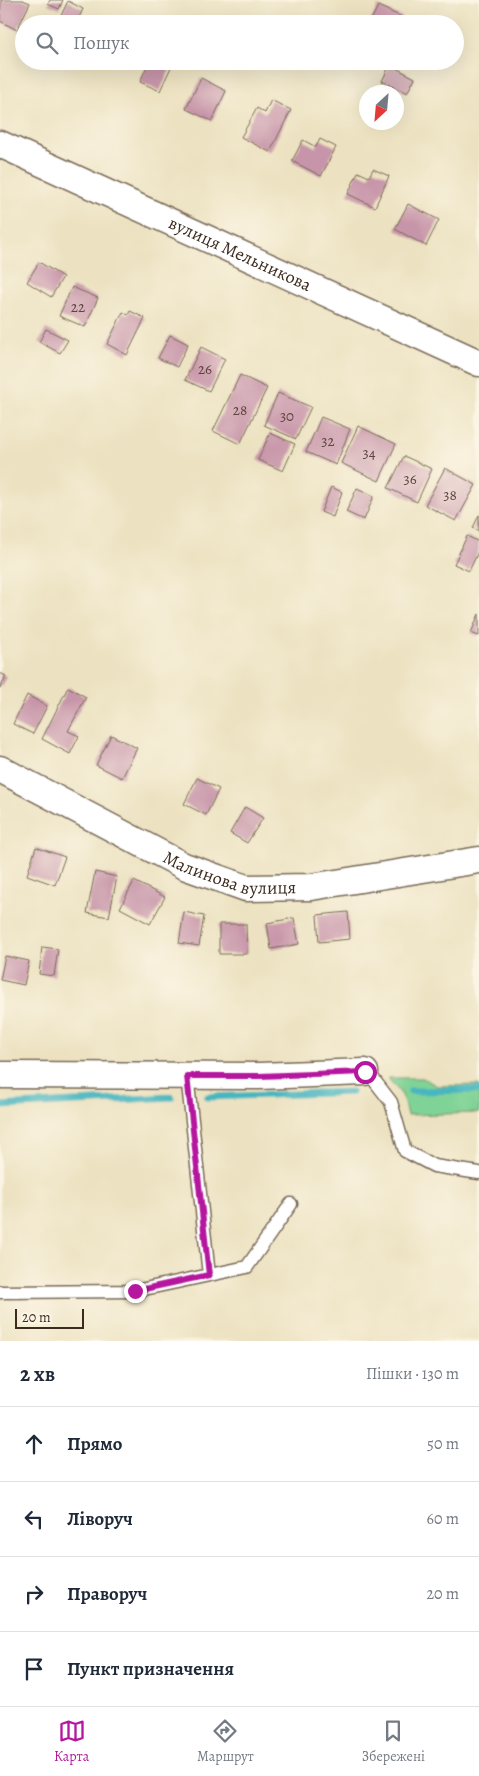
<!DOCTYPE html>
<html lang="uk">
<head>
<meta charset="utf-8">
<style>
  :root { --surface:#fff; --page:#f6f6f7; --text:#1f2937; --muted:#747a83; --line:#e0e1e3; --accent:#b5179e }
  body { margin:0; font-family:Alegreya,serif; background:var(--page); color:var(--text) }
  .compass { position:absolute; left:359px; top:85px; width:45px; height:45px; border-radius:50%; background:var(--surface); box-shadow:0 5px 20px #0002; rotate:206deg }
  .scale { position:absolute; left:15px; bottom:12px; width:69px; box-sizing:border-box; padding-left:5px; border:2px solid #3b2a1e; border-top:0; font-size:14px; line-height:18px; white-space:nowrap; color:#3b2a1e; -webkit-text-stroke:4px #fcf5e5; paint-order:stroke }
  .stop { position:absolute; width:15px; height:15px; margin:-11px; border:4px solid #b5179e; border-radius:50%; background:#fff }
  .stop.end { background:#b5179e; border-color:#fff; box-shadow:0 1px 5px #0008 }
  .list { margin:0; padding:0; list-style:none }
  h2 { display:flex; justify-content:space-between; align-items:center; height:65px; margin:0; padding:0 20px; font-size:21px }
  h2 small { font-size:16px; font-weight:400; color:var(--muted) }
  .list li { display:grid; grid-template-columns:32px 1fr auto; gap:15px; align-items:center; box-sizing:border-box; height:75px; padding:0 20px; border-top:1px solid var(--line) }
  .list b { display:block; font-size:19px; white-space:nowrap }
  .list em { font-size:16px; font-style:normal; color:var(--muted) }
  .icon { flex:none; width:28px; height:28px; fill:none; stroke:currentColor; stroke-width:2; stroke-linecap:round; stroke-linejoin:round }
  .map { position:relative; flex:none; width:479px; height:1341px; overflow:hidden }
  .search { position:absolute; background:var(--surface); box-shadow:0 5px 20px #0002; left:15px; right:15px; top:15px; height:55px; display:flex; align-items:center; gap:12px; box-sizing:border-box; padding:0 18px; border-radius:28px; color:var(--muted); font-size:19px }
  .sheet { height:365px; background:var(--surface) }
  nav { display:flex; justify-content:space-around; align-items:center; box-sizing:border-box; height:70px; border-top:1px solid var(--line); background:var(--surface); font-size:14px; color:var(--muted) }
  nav a { display:grid; justify-items:center; gap:2px }
  nav .on { color:var(--accent) }
  .map>svg:first-child { display:block }
</style>
</head>
<body>
<div class="map">
<svg width="479" height="1341" viewBox="0 0 479 1341">
  <rect width="100%" height="100%" fill="#fcf5e5"/>
  <filter id="ink" filterUnits="userSpaceOnUse"><feTurbulence type="fractalNoise" baseFrequency=".02" numOctaves="2"/><feDisplacementMap in="SourceGraphic" scale="10" xChannelSelector="R" yChannelSelector="G"/><feConvolveMatrix kernelMatrix="1 2 1 2 8 2 1 2 1" color-interpolation-filters="sRGB"/></filter>
  <filter id="wash" filterUnits="userSpaceOnUse"><feTurbulence type="fractalNoise" baseFrequency=".0096" numOctaves="4" result="noise"/><feDisplacementMap in="SourceGraphic" scale="20" xChannelSelector="R" yChannelSelector="G"/><feGaussianBlur stdDeviation="1.12" result="paint"/><feColorMatrix in="noise" values="0 0 0 0 0 0 0 0 0 0 0 0 0 0 0 0 0 1.4 0 .05"/><feComposite in="paint" operator="in"/></filter>
  <g filter="url(#wash)">
    <rect width="100%" height="100%" fill="#ece2c1"/>
    <!-- green -->
    <path fill="#80d396" stroke="#5e7e5a" d="M388,1078h35l14,8 42,-1v28l-72,2 -5,-20z"/>
    <g fill="none" stroke-linecap="round" stroke-linejoin="round">
      <!-- stream -->
      <path stroke="#47b6c0" stroke-width="7" d="M411,1091l68,-1
        M208,1097l143,-5
        M0,1106l171,-9"/>
    </g>
    <g id="blocks">
      <!-- building -->
      <path fill="#c795a9" d="M1,0h22l7,3 -13,27 -17,-9z
        M50,0h13l-4,9 -11,-5z
        M68,1l15,8 -7,15h-19z
        M378,6l24,11 -4,7h-29z
        M149,61h14l9,4 -12,26 -20,-9z
        M390,65l25,13 -8,15 -25,-12z
        M201,78l25,13 -14,30 -26,-12z
        M271,100l20,10 -21,42 -29,-15 16,-29 8,5z
        M320,139l16,8 -15,29 -29,-15 11,-21 13,7z
        M373,169l16,7 -14,31 -27,-13 10,-22 11,5z
        M408,204l31,16 -13,26 -31,-17z
        M39,262l24,15 -12,20 -24,-15z
        M72,287l26,11 -13,29 -26,-11z
        M130,311l15,7 -18,37 -20,-11 16,-32 5,3z
        M46,329l22,11 -8,13 -21,-11z
        M170,335l18,9 -11,23 -19,-9z
        M201,347l24,12 -16,32 -24,-11z
        M240,375l27,13 -27,56 -27,-13z
        M278,393l33,14 -15,32 -32,-14z
        M321,417l29,12 -14,36 -30,-13z
        M358,426l38,18 -17,37 -38,-18z
        M270,433l25,11 -12,27 -25,-11z
        M404,456l28,13 -15,33 -29,-14z
        M445,468l31,17 -20,36 -31,-16z
        M331,487l11,5 -9,25 -12,-5z
        M357,488l17,8 -10,24 -18,-8z
        M479,515v16l-6,-3z
        M467,536l12,6v8l-10,21 -15,-7z
        M479,614v22l-8,-3z
        M0,673l6,3 -6,13z
        M68,687l18,10 -18,34 11,5 -9,18 -28,-15z
        M27,695l20,11 -14,28 -20,-10z
        M111,735l26,13 -15,30 -26,-13z
        M197,778l22,11 -13,26 -22,-11z
        M245,807l18,11 -16,25 -17,-10z
        M36,847l29,10 -10,28 -28,-10z
        M95,872l22,5 -8,40 -22,-4z
        M134,881l31,16 -15,27 -30,-16z
        M184,912l20,4 -5,30 -20,-3z
        M348,912l2,27 -31,3 -2,-27z
        M294,918l5,26 -28,5 -4,-26z
        M219,924h27l1,30h-28z
        M42,947l16,2 -4,27 -15,-2z
        M5,956l24,5 -5,24 -24,-5z"/>
    </g>
  </g>
  <g filter="url(#ink)">
    <use href="#blocks" fill-opacity="0" stroke="#796a57" stroke-width="1"/>
    <g fill="none" stroke-linecap="round" stroke-linejoin="round">
      <!-- lane casing -->
      <g stroke="#796a57" stroke-width="15">
        <path id="lane" d="M365,1072l9,8 17,22 14,49 29,15 45,7
          M187,1075l22,200
          M0,1292l135,-1 112,-24 44,-63"/>
      </g>
      <!-- street casing -->
      <g stroke="#796a57" stroke-width="29">
        <g id="street">
          <path id="s1" d="M0,144l479,219"/>
          <path id="s2" d="M0,769l184,97 62,22 65,-1 168,-27"/>
          <path d="M0,1075l259,1 106,-4"/>
        </g>
      </g>
      <!-- lane -->
      <use href="#lane" stroke="#fff" stroke-width="12"/>
      <!-- street -->
      <use href="#street" stroke="#fff" stroke-width="26"/>
    </g>
  </g>
  <g fill="none" stroke-linecap="round" stroke-linejoin="round" filter="url(#ink)">
    <!-- route -->
    <path stroke="#b5179e" stroke-width="6" d="M135,1291l74,-16 -22,-199h72l106,-4"/>
  </g>
  <g text-anchor="middle" dominant-baseline="central" stroke-width="4" stroke-linejoin="round" paint-order="stroke">
    <!-- number labels -->
    <g font-size="15" fill="#5e4541">
      <text x="78" y="307">22</text>
      <text x="205" y="369">26</text>
      <text x="240" y="410">28</text>
      <text x="287" y="416">30</text>
      <text x="328" y="441">32</text>
      <text x="369" y="453">34</text>
      <text x="410" y="479">36</text>
      <text x="450" y="495">38</text>
    </g>
    <!-- street labels -->
    <g font-size="18" fill="#3b2a1e" stroke="#fcf5e5">
      <text stroke="none"><textPath href="#s1" startOffset="264">вулиця Мельникова</textPath></text>
      <text stroke="none"><textPath href="#s2" startOffset="255">Малинова вулиця</textPath></text>
    </g>
  </g>
</svg>
<svg class="compass" viewBox="-18 -18 36 36"><path d="M0-13l5 13h-10z" fill="#e53935"/><path d="M0 13l5-13h-10z" fill="#747a83"/></svg>
<div class="scale">20 m</div>
<div class="stop" style="left:365px;top:1072px"></div>
<div class="stop end" style="left:135px;top:1291px"></div>
<div class="search"><svg class="icon" aria-label="search" viewBox="0 0 24 24"><circle cx="10" cy="10" r="6"/><path d="M15 15l6 6"/></svg>Пошук</div>
</div>
<section class="sheet">
<h2>2 хв<small>Пішки · 130 m</small></h2>
<ul class="list">
<li><svg class="icon" aria-label="ahead" viewBox="0 0 24 24"><path d="M12 20V5M6 11l6-6 6 6"/></svg><div><b>Прямо</b></div><em>50 m</em></li>
<li><svg class="icon" aria-label="left" viewBox="0 0 24 24"><path d="M17 20v-9H6M10 6l-5 5 5 5"/></svg><div><b>Ліворуч</b></div><em>60 m</em></li>
<li><svg class="icon" aria-label="right" viewBox="0 0 24 24"><path d="M7 20v-9h11M14 6l5 5-5 5"/></svg><div><b>Праворуч</b></div><em>20 m</em></li>
<li><svg class="icon" aria-label="arrive" viewBox="0 0 24 24"><path d="M6 21V4h12l-3 4 3 4H6"/></svg><div><b>Пункт призначення</b></div></li>
</ul>
</section>
<nav>
<a class="on"><svg class="icon" aria-label="map" viewBox="0 0 24 24"><path d="M3 6l6-2 6 2 6-2v14l-6 2-6-2-6 2zM9 4v14M15 6v14"/></svg>Карта</a>
<a><svg class="icon" aria-label="directions" viewBox="0 0 24 24"><path d="M12 3l9 9-9 9-9-9zM9 14v-3h6M13 9l2 2-2 2"/></svg>Маршрут</a>
<a><svg class="icon" aria-label="saved" viewBox="0 0 24 24"><path d="M7 4h10v16l-5-4-5 4z"/></svg>Збережені</a>
</nav>
</body>
</html>
